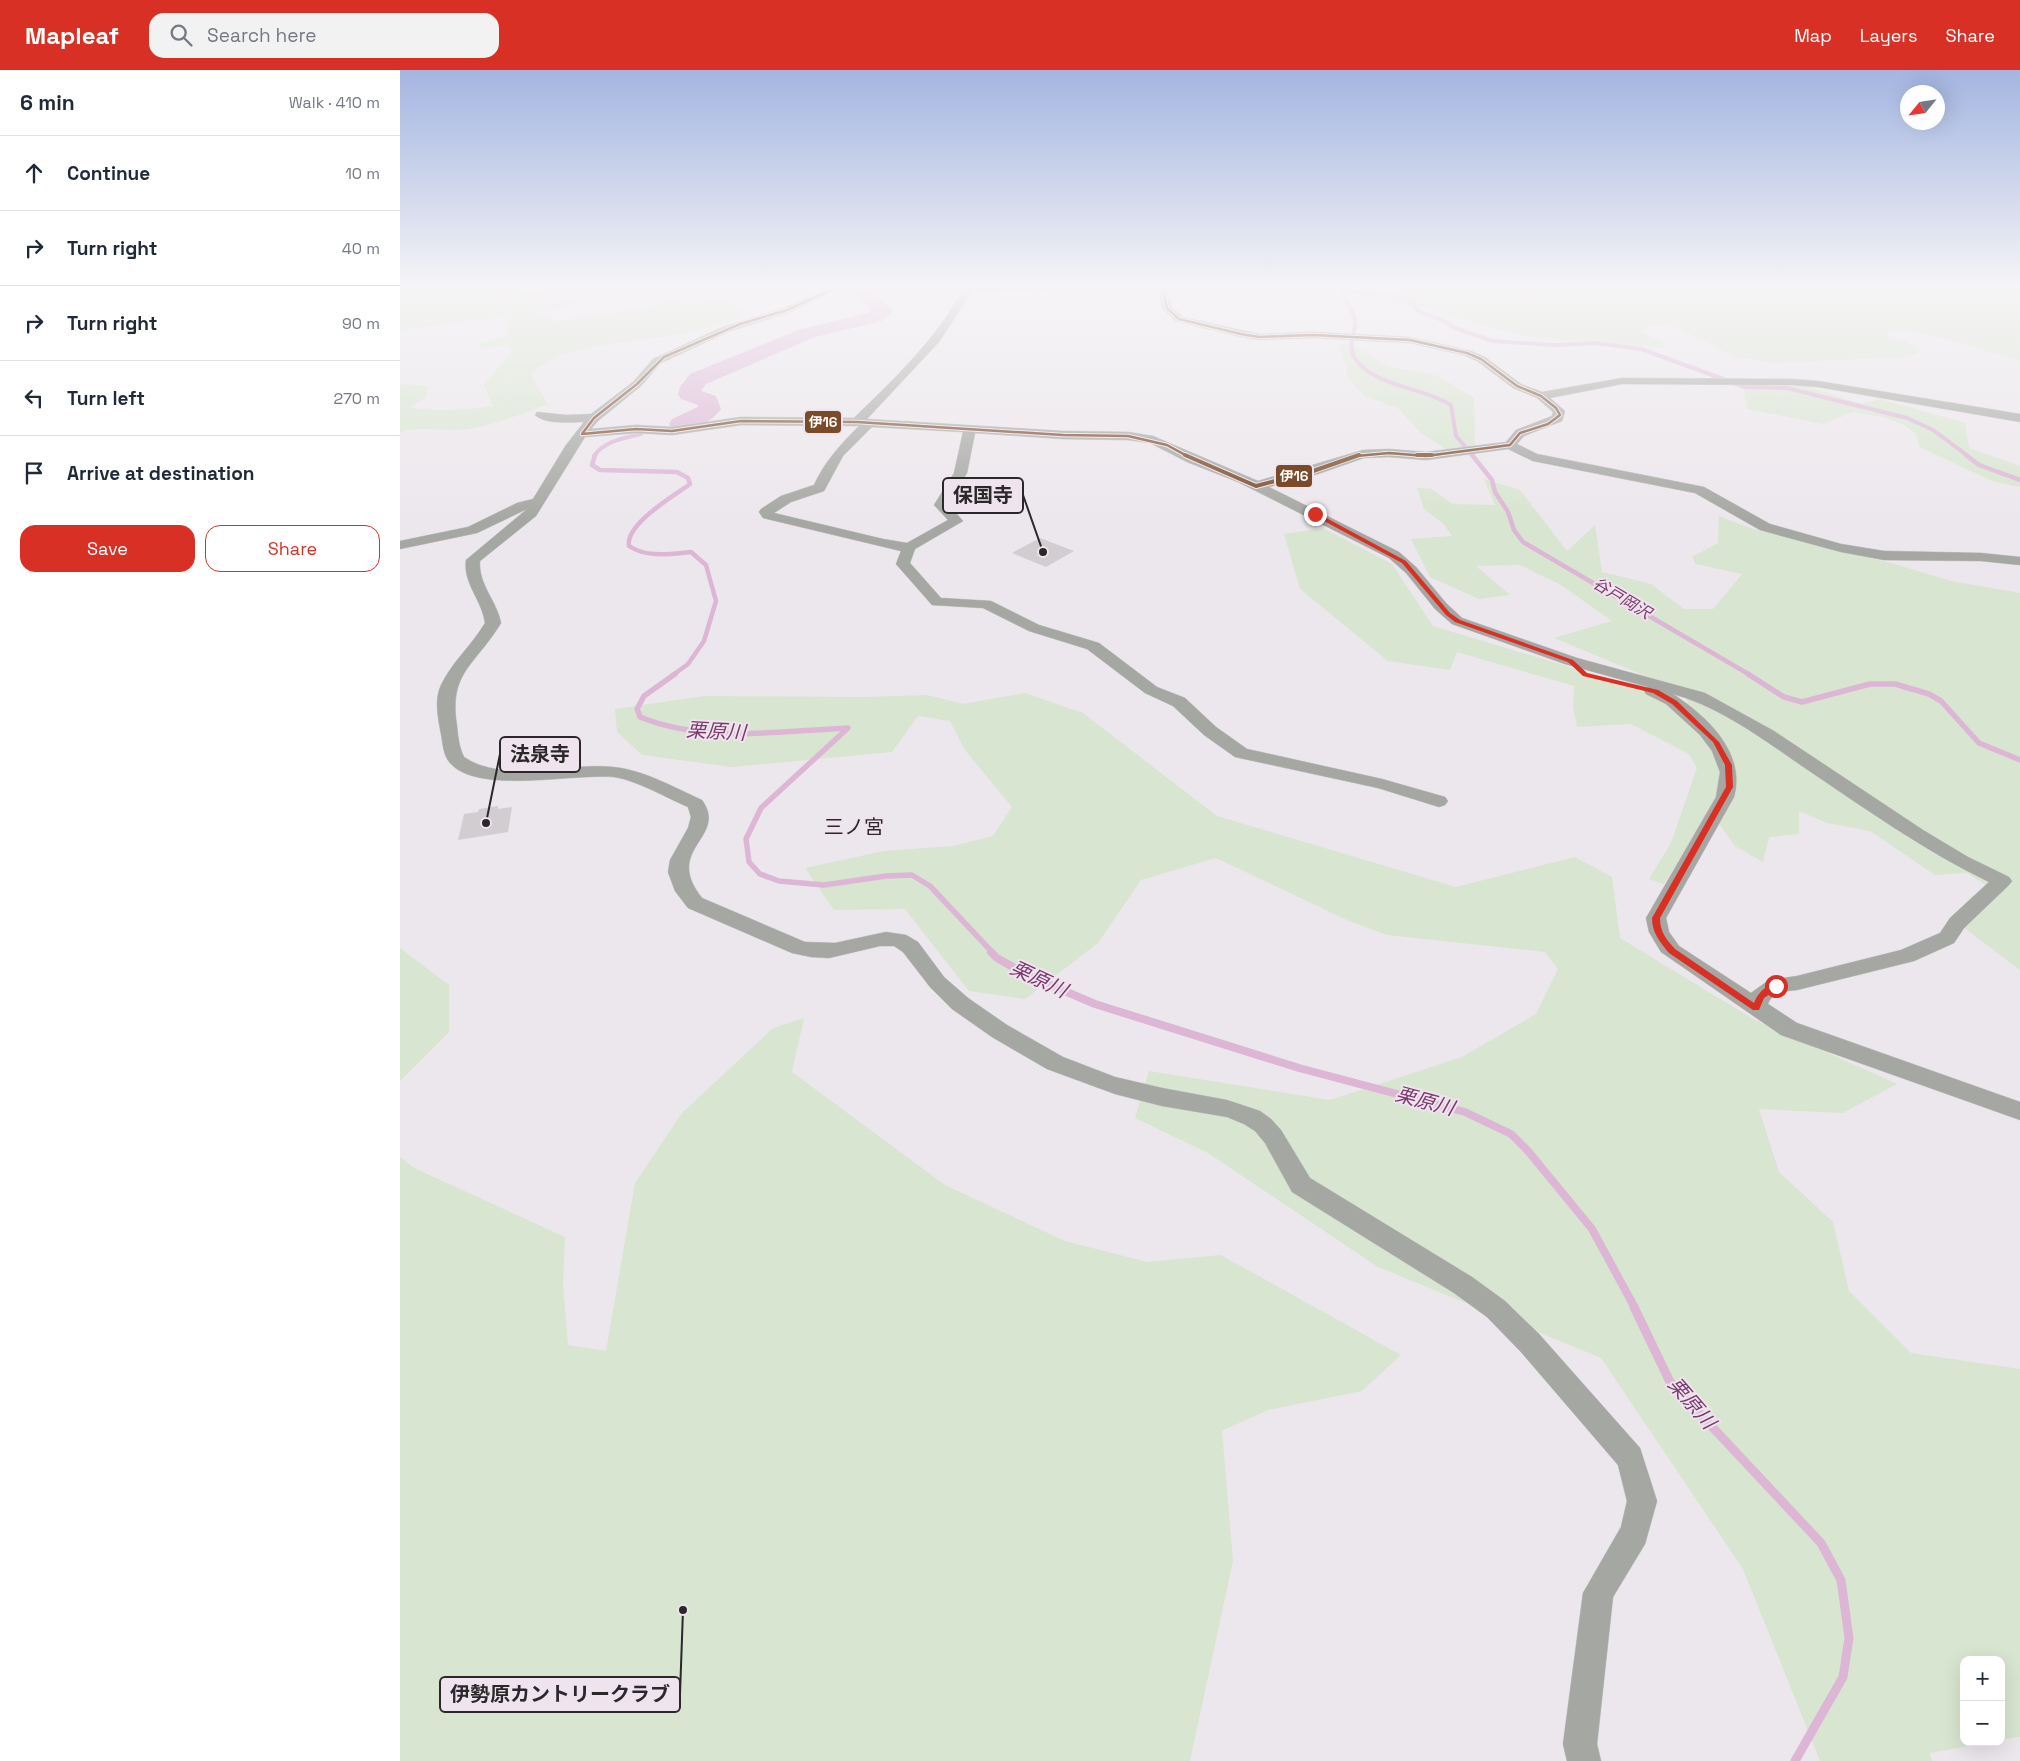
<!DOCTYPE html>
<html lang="en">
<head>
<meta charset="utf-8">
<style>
  :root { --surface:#fff; --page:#f2f2f3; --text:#1f2937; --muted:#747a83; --line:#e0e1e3; --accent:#d93025 }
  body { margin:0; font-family:"Space Grotesk","Noto Sans JP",sans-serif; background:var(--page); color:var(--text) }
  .controls { position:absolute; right:15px; bottom:15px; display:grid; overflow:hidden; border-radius:10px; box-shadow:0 5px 20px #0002 }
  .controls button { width:45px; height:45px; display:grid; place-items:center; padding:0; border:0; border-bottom:1px solid var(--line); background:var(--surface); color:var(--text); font:25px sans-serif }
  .compass { position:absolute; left:1500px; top:15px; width:45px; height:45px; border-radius:50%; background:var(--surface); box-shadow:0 5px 20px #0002; rotate:240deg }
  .stop { position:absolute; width:15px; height:15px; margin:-11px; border:4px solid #d93025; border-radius:50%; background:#fff }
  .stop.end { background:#d93025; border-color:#fff; box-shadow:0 1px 5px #0008 }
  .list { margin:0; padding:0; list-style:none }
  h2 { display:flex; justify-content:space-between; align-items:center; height:65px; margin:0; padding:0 20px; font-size:21px }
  h2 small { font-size:16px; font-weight:400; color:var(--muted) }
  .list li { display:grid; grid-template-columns:32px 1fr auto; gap:15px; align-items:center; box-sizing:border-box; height:75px; padding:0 20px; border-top:1px solid var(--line) }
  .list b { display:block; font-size:19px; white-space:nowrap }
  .list em { font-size:16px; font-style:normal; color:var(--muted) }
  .actions { display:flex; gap:10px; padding:15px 20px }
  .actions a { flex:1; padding:11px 0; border:1px solid var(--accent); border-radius:15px; text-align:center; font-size:18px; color:var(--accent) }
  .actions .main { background:var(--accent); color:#fff }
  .icon { flex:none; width:28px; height:28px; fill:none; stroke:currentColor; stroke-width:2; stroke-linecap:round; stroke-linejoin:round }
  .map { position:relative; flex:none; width:1620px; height:1691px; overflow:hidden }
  header { display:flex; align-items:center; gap:30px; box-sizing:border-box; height:70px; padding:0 25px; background:var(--accent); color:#fff }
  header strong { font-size:24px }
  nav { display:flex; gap:28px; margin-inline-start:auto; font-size:18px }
  .search { width:350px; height:45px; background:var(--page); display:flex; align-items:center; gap:12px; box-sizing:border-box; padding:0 18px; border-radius:15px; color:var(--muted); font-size:19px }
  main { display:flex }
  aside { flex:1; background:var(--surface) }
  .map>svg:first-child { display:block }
</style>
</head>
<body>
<header>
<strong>Mapleaf</strong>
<div class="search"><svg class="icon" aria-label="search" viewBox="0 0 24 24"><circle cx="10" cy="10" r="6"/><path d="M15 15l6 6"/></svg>Search here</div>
<nav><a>Map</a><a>Layers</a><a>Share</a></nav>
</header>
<main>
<aside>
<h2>6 min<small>Walk · 410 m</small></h2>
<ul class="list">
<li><svg class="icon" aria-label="ahead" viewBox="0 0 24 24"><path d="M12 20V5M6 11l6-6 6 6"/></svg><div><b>Continue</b></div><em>10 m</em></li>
<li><svg class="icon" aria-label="right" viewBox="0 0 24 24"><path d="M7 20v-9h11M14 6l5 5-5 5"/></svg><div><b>Turn right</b></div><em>40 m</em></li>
<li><svg class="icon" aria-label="right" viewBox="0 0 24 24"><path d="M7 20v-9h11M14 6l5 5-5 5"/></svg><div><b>Turn right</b></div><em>90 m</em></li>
<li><svg class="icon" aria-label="left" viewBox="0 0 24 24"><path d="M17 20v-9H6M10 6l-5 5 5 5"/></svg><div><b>Turn left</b></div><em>270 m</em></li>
<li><svg class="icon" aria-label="arrive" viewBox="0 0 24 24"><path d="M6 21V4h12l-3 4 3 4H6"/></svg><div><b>Arrive at destination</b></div></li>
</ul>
<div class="actions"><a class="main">Save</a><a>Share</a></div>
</aside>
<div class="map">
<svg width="1620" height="1691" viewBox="0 0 1620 1691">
  <rect width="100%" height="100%" fill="#ece7ec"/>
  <!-- green -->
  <path fill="#d8e5d0" d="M0,215h132l-12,4 56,11 -4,6 -36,7 18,8 95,-13 35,-13 12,-1 35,8 9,9 2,7c-26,9 -53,15 -79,19 -40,7 -102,7 -132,37l17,31c-29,9 -60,23 -90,25 -20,1 -39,-4 -58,2v-48l28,2 -2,11 -16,11c28,3 54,3 83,-2l-9,-21 28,-34 -4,-6 -27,4 -2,-5 29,-9 -1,-11 3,-8 -100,13 -10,3z
    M949,215h671v76c-21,-6 -121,-40 -135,-27l23,8 11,7 -1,5 -13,3 -132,6 -39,-7 -62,-31 -25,1 -4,6 19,9 2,7 -133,-11 -55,-13 -48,-16 -53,-7 -20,-9z
    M939,274l14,1 34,21 51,10 36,22 1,48 -29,3 -25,-16 -22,-24 -36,-14 -14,-17z
    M1382,314l25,2 54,18 19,-5 85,24 4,25 51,18v21l-28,-6 -72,-34 -4,-13 -13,-10 -21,-7 -29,-5 -30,12 -76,-15 -4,-24z
    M1084,409l36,11 47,61 28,-26 7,47 49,12 33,25h29l29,-35 -46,-10 -4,-7 26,-14 1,-27 34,13 145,36 53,16 69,12v377l-57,-43 30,-37 -26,-17 -32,2 -65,-44 -43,-8 -28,-12v23l-30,3 -6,25 -28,-16 -25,-35 -46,73 -15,-5 22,-36 26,-75 -8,-14 -58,-30 -54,3 -4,-20 1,-21 -117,-34 -7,18 -62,-9 -88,-72 -16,-55 39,-6 69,36 41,62 256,77 -10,-13 -125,-52 58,-17 -51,-36 -41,-20 -44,1 34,29 -31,4 -49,-22 -19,-38 41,-3 -8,-12 -20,-15 -7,-21 14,1 22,15 42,1z
    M625,623l58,20 134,103 239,71 119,-30 37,20 8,61 135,82 142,64 -54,29 -84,-4 20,63 54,50 16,69 62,62 109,16v368l-19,3v-80h-37v82h26l-60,11 2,8h-112l-77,-192 -142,-211 -223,-91 -170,-114 -73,-35 14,-47 181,29 132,-43 74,-43 22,-45 -13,-17 -158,-17 -38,-14 -133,-63 -75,22 -43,63 -73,56 -56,-8 -64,-82 -71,1 -29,-42 79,-17 69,-5 40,-10 19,-29 -47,-57 -15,-29 -32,-5 -26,36 -160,15 -90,-12 -25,-23 -2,-23 89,-13 159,1 64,-2 36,9z
    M0,878l49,37v47l-49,49z
    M404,948l-12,54 153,113 120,56 82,21 74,-7 180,100 -39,36 -94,19 -46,21 11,130 -43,200h-790v-604l14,11 151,69 -2,47 5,61 38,6 29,-168 47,-70 91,-85z"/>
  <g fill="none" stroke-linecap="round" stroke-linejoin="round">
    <!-- stream-far4 -->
    <path stroke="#ddb6d6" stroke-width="4" d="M937,215l3,5 57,7 16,7 5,7 26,10 11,7 38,13 61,4 42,-2 45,6 104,38 42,1 120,30 26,12 35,26
      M940,220c5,10 14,20 15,31 1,12 -7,23 -2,34 15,31 71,32 98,50l5,31 17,20
      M194,386c10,-15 30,-18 47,-22"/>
    <!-- stream-far3 -->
    <path stroke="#ddb6d6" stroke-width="4.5" d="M195,385l-3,10 8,5 77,2 11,6 2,6c-16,12 -65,40 -61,62 18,12 41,8 62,6l15,13 10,36 -12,40 -16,23 -15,11
      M1072,385l20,25 3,12 13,20 6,18 9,12 227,133
      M1566,385l13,10 41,15"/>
    <!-- stream-far2 -->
    <path stroke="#ddb6d6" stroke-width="5.5" d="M275,604l-31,22 -7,13 3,8c67,27 138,14 208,11l-87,80 -15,31 3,23 11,12 19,7 45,4 62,-9 26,-1 18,11 63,67
      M1348,604l36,23 18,5 68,-18h25l34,10 12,7 38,42 41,17"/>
    <!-- stream-far1 -->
    <path stroke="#ddb6d6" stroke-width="8" d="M591,882l6,6 30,17 68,29 204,64 166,44 46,22 17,17 64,78 43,79"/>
    <!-- stream -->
    <path stroke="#ddb6d6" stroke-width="9" d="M1234,1237l36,75 151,161 20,37 8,58 -6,39 -48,84"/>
    <!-- river -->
    <path fill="#ddb6d6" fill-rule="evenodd" d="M464,215h24l-2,4 -10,5 17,17 -11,10 -67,16 -109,47 -5,7 15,5 5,13c-9,14 -33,24 -49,20l-3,-5 3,-5 26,-12v-2l-17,-6 -3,-5 2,-7 10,-13 111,-45 67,-16 3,-3 -15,-16z"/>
  </g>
  <!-- building -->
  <path fill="#d1cdd0" d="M640,468l34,13 -28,16 -34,-14z
    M98,736v3l14,-2 -4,25 -50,8 6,-26 14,-2 1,-3z"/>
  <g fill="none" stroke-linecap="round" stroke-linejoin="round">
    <!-- minor casing -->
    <g stroke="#c8c5c8" stroke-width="1">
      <path id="minor" d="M434,215h13l-56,27 -63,20 -67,31 -20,23 -43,35 -7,8 45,-4 36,2 69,-10 113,1c42,-41 84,-80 111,-133h10l-1,2 193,-2 5,22 11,10 76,17 55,-2 96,5 61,14 14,6 36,27 21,8 80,-14 171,1 25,2 202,33v8l-202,-35 -25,-2 -171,-1 -72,14 15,13 -3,10 -38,15 -7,8 20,10 167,33 66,37 71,20 43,7 97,2 39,4v8l-39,-4 -97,-1 -43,-8 -81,-22 -65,-37 -162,-32 -25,-12 -82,11 -37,-3 -25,1 -46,16 -49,13 130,65 17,15 30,36 16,15 115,40 128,35 69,38 149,99 45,27 41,20 3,4 -3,4 -45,43 -10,15 -40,18 -117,29c-11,1 -25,2 -29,14l29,19 223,79v18l-239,-85 -120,-83 -12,-20 -3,-14 70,-121 4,-25 -8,-21 -12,-16 -34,-31 -20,-10 -2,-3 4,-4 -83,-23 -113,-40 -17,-15 -29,-36 -17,-15 -151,-76 -51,-20 -37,-19 -22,-3 -65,-1 -88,-6 -8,40 -19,31 15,17 -48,28 -5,14 31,35 50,3 48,24 60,18 58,44 28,11 31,29 31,22 135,30 63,18 3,4 -3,4 -6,2 -61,-19 -143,-31 -31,-22 -31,-29 -28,-13 -58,-44 -58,-18 -46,-23 -51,-3 -36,-41 5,-13 -138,-33 -4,-6 2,-3 20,-13 33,-11c11,-24 26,-40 45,-59l-118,-1 -69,10 -36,-2 -51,4 -49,79 -56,45c-2,23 17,40 21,62 -25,42 -53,49 -44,103 1,10 2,21 7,31 39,27 104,5 149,10 31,3 62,21 89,33 27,38 -40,48 0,98l103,44 30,1 51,-11 20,3 12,7 26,35 24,21 39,27 56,32 52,20 47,11 65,12 33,11 11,8 10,11 29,48 162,99 33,24 34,33 101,114 17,53 -12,43 -32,53 -16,147 4,17h-34l-4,-17 20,-151 38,-66 6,-26 -9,-36 -97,-113 -34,-35 -33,-24 -162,-101 -27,-49 -10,-12 -11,-7 -17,-7 -65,-11 -47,-12 -68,-25 -55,-32 -40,-28 -22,-22 -27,-35 -9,-6h-14l-51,12 -18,-1 -19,-4 -104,-45 -13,-17 -7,-19 2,-12 18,-32 3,-11 -3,-10c-21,-9 -52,-27 -74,-30 -40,-4 -136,18 -164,-14 -7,-8 -7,-19 -9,-29 -3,-16 -7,-34 0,-49 11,-23 31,-40 44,-62 -3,-23 -22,-39 -19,-63l61,-51 -50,24 -77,16v-8l68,-14 49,-24 16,-4 33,-54 18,-23c-13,0 -39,3 -49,-7l2,-3 29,3 25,-1 42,-32 20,-23 67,-31 63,-20zM758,218l4,20 13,13 66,16 18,3 55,-2 96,5 53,12 14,6 36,27 24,10 16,14 -1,4 -36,14 -10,12 -80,10 -37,-3 -26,1 -105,31 -105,-45 -25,-4 -65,-1 -196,-12 72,-77 32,-49zM472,357l91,5 -9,41 -20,32 14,15 -41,23 -24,-4 -109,-26 17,-11 33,-11 19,-35zM1273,624c47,13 90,45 129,72 61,41 121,84 187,116l-39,36 -10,15 -39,17 -104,26 -28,4 -18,13 -72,-47 -10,-14 -3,-14 68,-121c12,-44 -26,-80 -61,-103z"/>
    </g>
    <!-- minor -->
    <use href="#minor" fill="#a5a7a2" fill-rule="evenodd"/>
    <!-- bus-1-far1 casing -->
    <g stroke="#efe4ed" stroke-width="4.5">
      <path id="bus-1-far1" d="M570,215l-2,5 190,-5
        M762,215l5,23 12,11 62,15 18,3 55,-2 96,5 57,13 14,6 36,27 24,10 15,12 4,7 -12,9 -28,9 -10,12 -84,11 -37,-3 -33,3
        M182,364l54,-5 36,2 69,-10 116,1 206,13 65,1 39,9 20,11
        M182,364l12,-16 43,-34 27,-27 76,-33 47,-14 55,-25"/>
    </g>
    <!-- bus-1 casing -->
    <g stroke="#efe4ed" stroke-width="6">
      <path id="bus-1" d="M785,385l71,31 57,-15 46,-16
        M1017,385h15"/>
    </g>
    <!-- bus-1-far1 -->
    <use href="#bus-1-far1" stroke="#7a4b2a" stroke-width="2.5"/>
    <!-- bus-1 -->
    <use href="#bus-1" stroke="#7a4b2a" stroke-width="4"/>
  </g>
  <!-- sky -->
  <linearGradient id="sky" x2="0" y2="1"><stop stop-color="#a3b5e1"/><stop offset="0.48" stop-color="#f6f4f6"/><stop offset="1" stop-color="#f6f4f6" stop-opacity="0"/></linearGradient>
  <rect width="1620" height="451" fill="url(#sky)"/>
  <!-- route -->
  <path fill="#d93025" d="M913,443h4l89,48 44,52 10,7 113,40 14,13 71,17 19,11 42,41 13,23 1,22 -73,131c0,14 6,21 15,31l79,54c3,-10 15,-21 25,-20v5l-15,10 -5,12h-6l-84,-57c-9,-11 -17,-20 -17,-35l74,-131 -1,-22 -12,-23 -41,-38 -19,-11 -70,-17 -15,-14 -113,-40 -9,-7 -44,-52 -89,-48z"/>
  <g text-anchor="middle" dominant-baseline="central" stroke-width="4" stroke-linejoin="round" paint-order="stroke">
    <!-- far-water labels -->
    <g font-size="16" font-style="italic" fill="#79396f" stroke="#efe4ed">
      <text transform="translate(1222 528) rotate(31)">谷戸岡沢</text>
    </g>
    <!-- water labels -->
    <g font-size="20" font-style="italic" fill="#79396f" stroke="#efe4ed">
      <text transform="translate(316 661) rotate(3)">栗原川</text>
      <text transform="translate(639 909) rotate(25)">栗原川</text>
      <text transform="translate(1025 1031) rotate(15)">栗原川</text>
      <text transform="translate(1292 1333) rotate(49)">栗原川</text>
    </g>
    <!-- neighbourhood labels -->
    <g font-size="20" fill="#2b272a" stroke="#efe4ed">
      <text x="454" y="757">三ノ宮</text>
    </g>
  </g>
  <!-- callouts -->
  <path fill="none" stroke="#2b272a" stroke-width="2" d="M643 482L623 425M86 753L100 684M283 1540L280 1624"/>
  <g fill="#2b272a" stroke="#efe4ed" stroke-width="2">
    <circle cx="643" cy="482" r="5"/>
    <circle cx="86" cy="753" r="5"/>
    <circle cx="283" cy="1540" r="5"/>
  </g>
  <g fill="#efe4ed" stroke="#2b272a" stroke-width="2">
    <rect x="543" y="408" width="80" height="35" rx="5"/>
    <rect x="100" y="667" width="80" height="35" rx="5"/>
    <rect x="40" y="1607" width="240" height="35" rx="5"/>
  </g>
  <g font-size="20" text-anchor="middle" font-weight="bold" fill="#2b272a">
    <text x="583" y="432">保国寺</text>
    <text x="140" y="691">法泉寺</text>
    <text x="160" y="1631">伊勢原カントリークラブ</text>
  </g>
  <g stroke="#efe4ed" stroke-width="2">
    <rect x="404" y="340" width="38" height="24" rx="5" fill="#7a4b2a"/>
    <rect x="875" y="394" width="38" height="24" rx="5" fill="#7a4b2a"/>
  </g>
  <g font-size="14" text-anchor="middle" font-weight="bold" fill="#fff">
    <text x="423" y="357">伊16</text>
    <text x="894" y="411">伊16</text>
  </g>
</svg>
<div class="controls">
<button>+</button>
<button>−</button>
</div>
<svg class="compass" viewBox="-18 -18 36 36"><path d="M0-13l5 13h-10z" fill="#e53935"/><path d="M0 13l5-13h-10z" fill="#747a83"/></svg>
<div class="stop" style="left:1376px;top:916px"></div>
<div class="stop end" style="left:915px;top:444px"></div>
</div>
</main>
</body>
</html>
